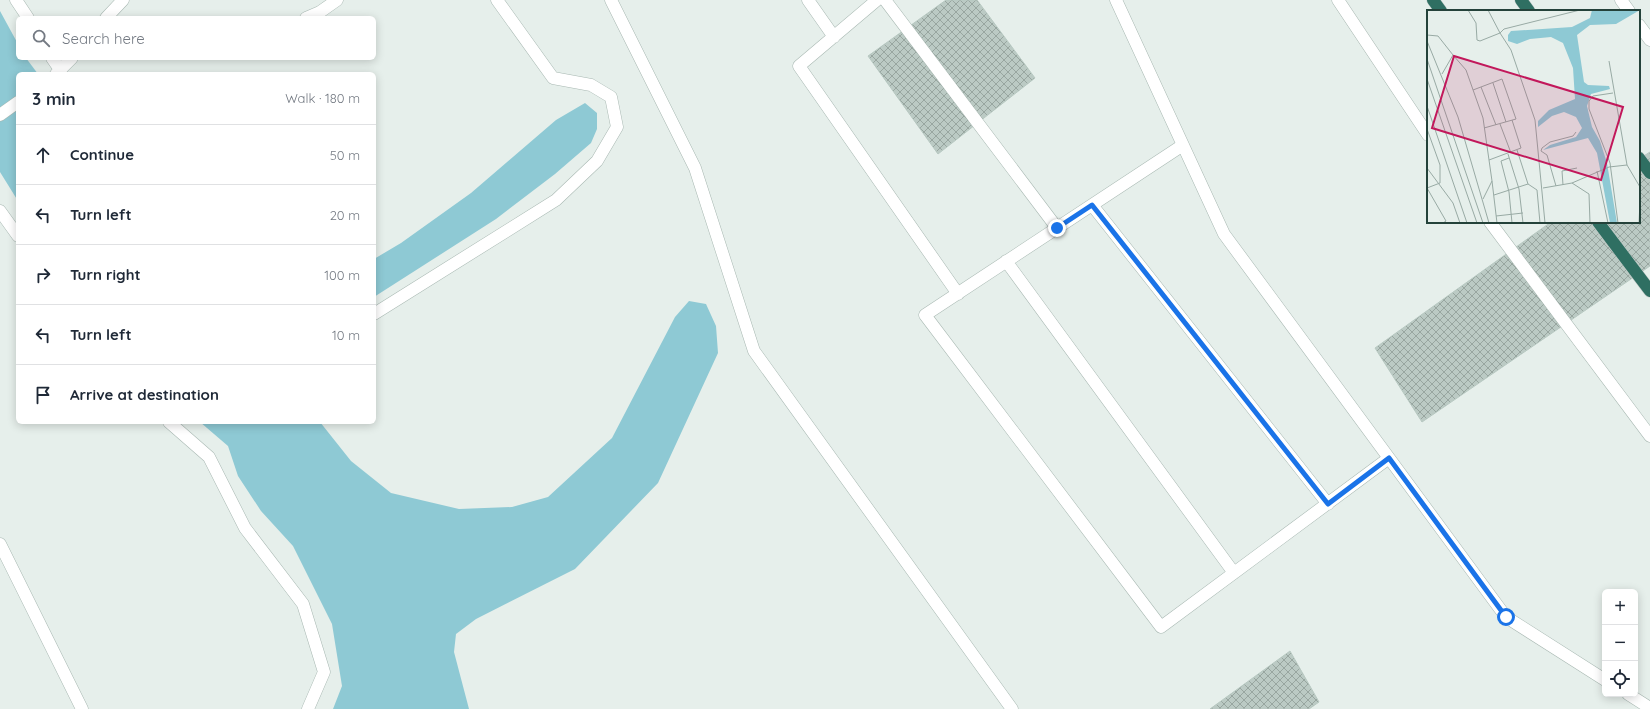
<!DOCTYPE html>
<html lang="en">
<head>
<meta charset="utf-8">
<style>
  :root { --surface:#fff; --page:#f6f6f7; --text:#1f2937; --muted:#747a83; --line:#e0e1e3 }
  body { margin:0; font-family:Quicksand,sans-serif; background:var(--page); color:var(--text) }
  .controls { position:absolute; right:12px; bottom:12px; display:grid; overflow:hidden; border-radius:6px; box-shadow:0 2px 10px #0003 }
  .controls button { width:36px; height:36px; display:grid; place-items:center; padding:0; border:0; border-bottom:1px solid var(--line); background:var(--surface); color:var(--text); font:20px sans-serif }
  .stop { position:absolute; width:12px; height:12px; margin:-9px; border:3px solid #1a73e8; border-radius:50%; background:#fff }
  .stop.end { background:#1a73e8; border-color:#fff; box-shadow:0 1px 4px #0008 }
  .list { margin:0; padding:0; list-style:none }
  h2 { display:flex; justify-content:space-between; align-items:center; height:52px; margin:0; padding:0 16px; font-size:17px }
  h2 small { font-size:13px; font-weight:400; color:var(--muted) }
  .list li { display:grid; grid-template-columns:26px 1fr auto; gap:12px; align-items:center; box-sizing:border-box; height:60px; padding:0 16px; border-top:1px solid var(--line) }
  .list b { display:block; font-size:15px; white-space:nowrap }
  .list em { font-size:13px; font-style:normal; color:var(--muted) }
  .icon { flex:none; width:22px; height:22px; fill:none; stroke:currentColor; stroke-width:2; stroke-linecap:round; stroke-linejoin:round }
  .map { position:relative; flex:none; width:1650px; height:709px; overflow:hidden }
  .search { position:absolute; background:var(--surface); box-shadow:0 2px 10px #0003; left:16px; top:16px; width:360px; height:44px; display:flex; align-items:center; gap:10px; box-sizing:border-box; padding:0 14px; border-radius:6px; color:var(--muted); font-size:15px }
  .panel { position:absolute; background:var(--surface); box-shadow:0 2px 10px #0003; left:16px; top:72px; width:360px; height:352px; border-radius:6px }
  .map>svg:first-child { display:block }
</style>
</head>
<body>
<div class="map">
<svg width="1650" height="709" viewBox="0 0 1650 709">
  <defs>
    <pattern id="building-cross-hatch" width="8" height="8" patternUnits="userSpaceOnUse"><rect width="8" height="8" fill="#bbcac4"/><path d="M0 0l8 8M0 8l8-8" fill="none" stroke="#98a6a0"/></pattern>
  </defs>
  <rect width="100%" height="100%" fill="#e6efeb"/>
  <!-- water -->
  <path fill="#8ec9d4" d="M0,11l18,33v14h8l12,16h-20v127l-18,-29z
    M585,103l12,10v16l-6,14 -36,31 -59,45 -122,78v-38l27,-16 70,-50 85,-73z
    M689,301l17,3 10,22 2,27 -60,130 -83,86 -99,50 -20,15 -2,18 15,57h-136l9,-23 -10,-62 -39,-78 -32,-35 -23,-35 -10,-30 -28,-24h120l31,39 40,32 68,16 53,-2 36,-10 64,-59 63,-121z"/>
  <!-- building -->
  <path fill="url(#building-cross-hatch)" stroke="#b8c9c2" d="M946,0h31l58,78 -97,76 -70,-98z
    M1650,152v114l-228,156 -47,-74 176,-126h88v-63z
    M1290,651l29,51 -10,7h-99z"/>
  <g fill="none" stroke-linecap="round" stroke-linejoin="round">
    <!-- minor casing -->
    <g stroke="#a8b8b2" stroke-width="13">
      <path id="minor" d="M16,0l12,18
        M611,0l84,168 59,183 258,358
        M808,0l26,37
        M877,0l-78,66 159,228
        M885,0l172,228
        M1116,0l108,234 282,383 99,63
        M1338,0l90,135
        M1621,0l8,11
        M106,18l17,-18
        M306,18l14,-6 17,-12
        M1639,25l11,15
        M52,58l9,13
        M56,74l16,-16
        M0,115l18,-13
        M1183,145l-258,170 236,312 228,-169
        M1092,205l236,299
        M0,211l18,25
        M1490,222l160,214
        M1006,261l228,312
        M374,314l182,-114 41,-39 20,-34 -6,-30 -20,-12 -38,-7 -56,-78
        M169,422l40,35 36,71 58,76 21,68 -16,37
        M0,544l82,165
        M1628,694l22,14"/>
    </g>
    <!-- highway casing -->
    <g stroke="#c2cac8" stroke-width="13">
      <path id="highway" d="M1433,0l8,11
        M1521,0l8,11
        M1639,158l11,15
        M1598,222l52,69"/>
    </g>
    <!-- minor -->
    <use href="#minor" stroke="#fff" stroke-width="12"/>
    <!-- highway -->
    <use href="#highway" stroke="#2f6f62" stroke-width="12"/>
  </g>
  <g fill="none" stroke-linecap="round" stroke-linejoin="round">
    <!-- route -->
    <path stroke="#1a73e8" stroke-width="5" d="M1057,228l35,-23 236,299 61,-46 117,159"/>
  </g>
  <!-- overview -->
  <g transform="translate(1427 10)">
    <rect width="213" height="213" fill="#e6efeb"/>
    <path d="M165,0h48l-24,14 -26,1 -13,10 7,47 4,3 21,1 1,3 -19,5 -4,12 5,21 8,14 7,22 10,60h-7l-13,-70 -9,-15 -45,12 7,-5 26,-8 6,-9 -6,-11 -12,-5 -12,4 -14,11v-6l11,-11 26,-11 -2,-31 -10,-25 -12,-6 -21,2 -13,5 -9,-3v-6l3,-4 61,-4 18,-9z" fill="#8ec9d4"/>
    <path fill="none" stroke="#98aaa4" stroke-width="1" d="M41,0l8,13 1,17 3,1 20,-8 11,17 24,70 10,103M61,0l12,23 4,-4 76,-19M0,25l11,1 15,19 -11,19M0,31l31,76 31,106M26,45l13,15 17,48 9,63 -9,18M0,49l56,164M0,69l50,144M66,73l13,39M54,77l15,38M46,80l29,-11 14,40 -32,9M186,83l-20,3 -4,5v8l21,54 8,60M0,96l40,117M73,114l11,29M0,119l13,36v18l-13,5M81,144l11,35 4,34M82,148l-8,3 8,31 3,31M62,150l32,-12 -9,-28M200,155l13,22M0,158l26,35 7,20M170,161l11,52M65,171l5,42M145,173l17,11 1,29M101,174l9,6 3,33M136,175l-1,-14 15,-3M129,176l-9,-31 -6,-4 1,-3 8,-6 23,-6 3,-4M0,178l19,33 -3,2M116,178l29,-5 37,-16 18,-2 -18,-104M67,185l34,-11 -11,-34M69,206l27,-3M212,213l1,-22"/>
    <path fill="#c2185b" fill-opacity="0.15" stroke="#c2185b" stroke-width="2" d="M27,46l169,51 -22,73 -169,-52z"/>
    <rect width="213" height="213" fill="none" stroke="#24423a" stroke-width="2"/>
  </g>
</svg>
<div class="controls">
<button>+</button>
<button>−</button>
<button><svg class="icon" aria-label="locate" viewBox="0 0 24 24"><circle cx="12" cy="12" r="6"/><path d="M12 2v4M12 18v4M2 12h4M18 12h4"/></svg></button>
</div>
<div class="stop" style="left:1506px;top:617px"></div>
<div class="stop end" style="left:1057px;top:228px"></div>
<div class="search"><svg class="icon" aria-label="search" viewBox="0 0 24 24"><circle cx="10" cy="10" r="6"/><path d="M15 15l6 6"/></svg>Search here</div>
<section class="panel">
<h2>3 min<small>Walk · 180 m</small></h2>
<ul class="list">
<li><svg class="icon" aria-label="ahead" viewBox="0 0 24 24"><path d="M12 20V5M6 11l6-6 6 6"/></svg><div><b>Continue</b></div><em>50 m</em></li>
<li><svg class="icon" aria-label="left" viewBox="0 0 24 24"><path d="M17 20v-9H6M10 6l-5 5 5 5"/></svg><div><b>Turn left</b></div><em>20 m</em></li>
<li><svg class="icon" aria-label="right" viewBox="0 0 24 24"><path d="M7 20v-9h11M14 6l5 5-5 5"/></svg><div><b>Turn right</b></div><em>100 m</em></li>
<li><svg class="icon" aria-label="left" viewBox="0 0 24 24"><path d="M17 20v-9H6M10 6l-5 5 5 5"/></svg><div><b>Turn left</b></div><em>10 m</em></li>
<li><svg class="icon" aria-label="arrive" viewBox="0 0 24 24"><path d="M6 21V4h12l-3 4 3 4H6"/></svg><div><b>Arrive at destination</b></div></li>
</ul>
</section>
</div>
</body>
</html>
